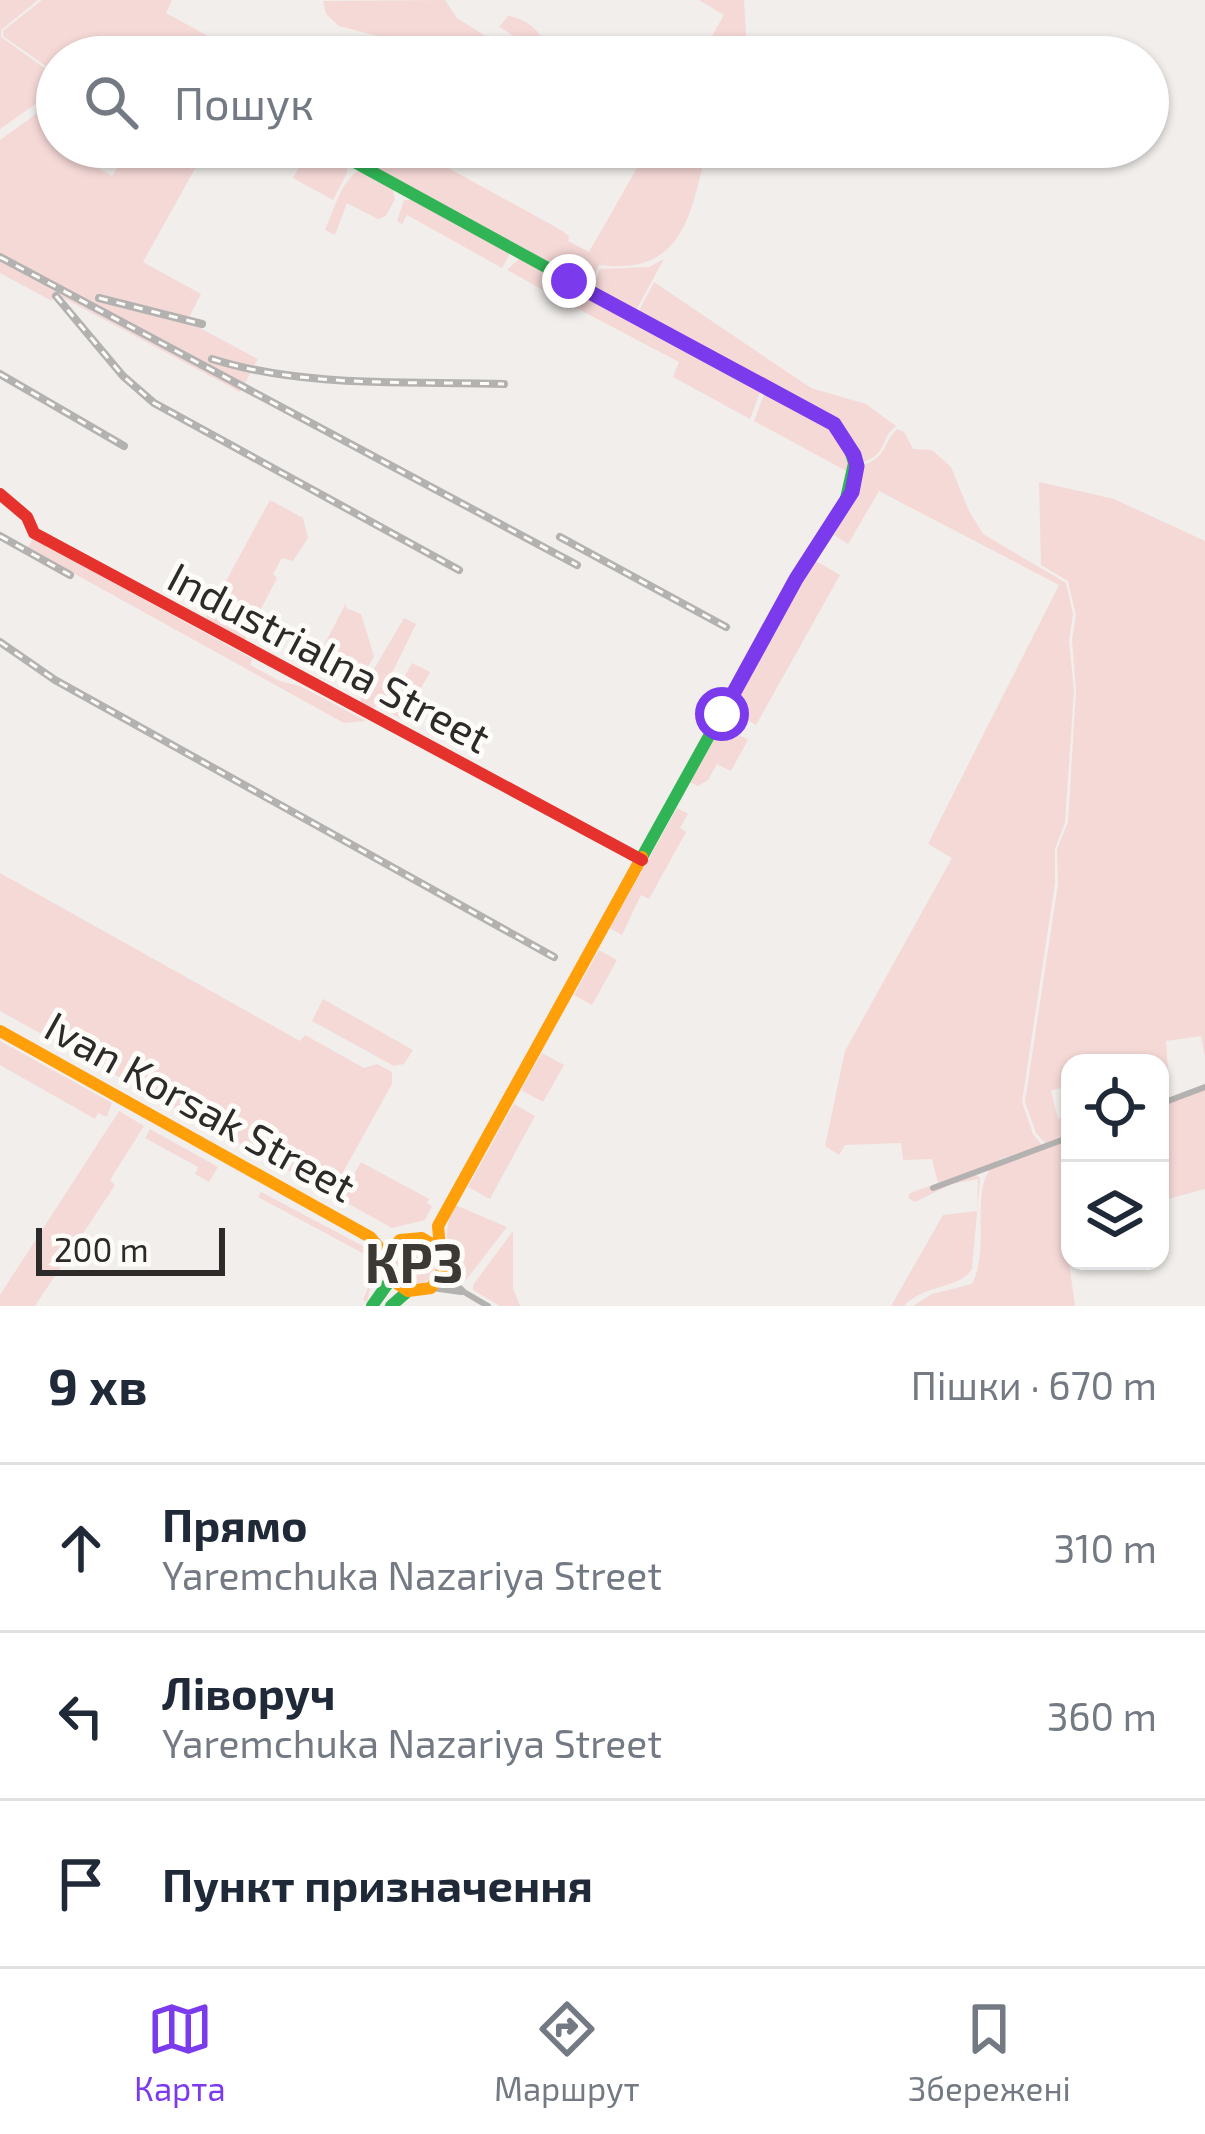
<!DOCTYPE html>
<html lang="uk">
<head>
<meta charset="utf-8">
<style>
  :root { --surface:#fff; --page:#f2f2f3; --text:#1f2937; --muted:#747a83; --line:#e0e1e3; --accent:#7c3aed }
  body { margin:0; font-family:"Exo 2",sans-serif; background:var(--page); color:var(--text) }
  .controls { position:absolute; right:36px; bottom:36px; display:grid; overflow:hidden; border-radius:24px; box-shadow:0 3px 9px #0004 }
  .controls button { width:108px; height:108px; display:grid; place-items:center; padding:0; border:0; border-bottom:3px solid var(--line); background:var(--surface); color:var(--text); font:60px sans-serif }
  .scale { position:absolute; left:36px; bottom:30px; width:189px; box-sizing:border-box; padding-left:12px; border:6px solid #2d2b29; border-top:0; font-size:33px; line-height:42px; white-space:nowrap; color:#2d2b29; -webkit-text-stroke:9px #fefcf8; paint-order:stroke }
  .stop { position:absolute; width:36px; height:36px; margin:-27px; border:9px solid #7c3aed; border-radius:50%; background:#fff }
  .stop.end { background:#7c3aed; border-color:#fff; box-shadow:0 3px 12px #0008 }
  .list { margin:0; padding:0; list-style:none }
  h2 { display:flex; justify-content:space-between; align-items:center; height:156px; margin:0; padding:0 48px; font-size:51px }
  h2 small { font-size:39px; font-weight:400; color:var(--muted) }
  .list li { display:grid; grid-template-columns:78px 1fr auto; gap:36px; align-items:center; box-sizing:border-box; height:168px; padding:0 48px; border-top:3px solid var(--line) }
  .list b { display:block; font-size:45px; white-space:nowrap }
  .list p { margin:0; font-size:39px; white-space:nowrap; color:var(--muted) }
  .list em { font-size:39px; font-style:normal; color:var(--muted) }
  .icon { flex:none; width:66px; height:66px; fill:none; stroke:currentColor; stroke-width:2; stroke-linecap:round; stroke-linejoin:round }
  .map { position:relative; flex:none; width:1205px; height:1306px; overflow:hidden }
  .search { position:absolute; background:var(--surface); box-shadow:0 3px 9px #0004; left:36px; right:36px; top:36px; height:132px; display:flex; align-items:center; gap:30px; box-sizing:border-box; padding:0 42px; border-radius:66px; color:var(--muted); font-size:45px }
  .sheet { height:660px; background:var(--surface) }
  nav { display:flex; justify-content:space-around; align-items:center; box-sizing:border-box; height:168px; border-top:3px solid var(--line); background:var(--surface); font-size:33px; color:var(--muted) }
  nav a { display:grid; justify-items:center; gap:6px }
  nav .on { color:var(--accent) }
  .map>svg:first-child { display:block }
</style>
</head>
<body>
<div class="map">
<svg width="1205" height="1306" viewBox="0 0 1205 1306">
  <rect width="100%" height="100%" fill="#f1eeeb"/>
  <!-- green -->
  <path fill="#f5d9d7" d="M0,0h38l-37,30v7l56,40v12l-57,40z
    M42,0h130l-6,13 80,44h-77l-9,-5 -14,5h-89v17l-54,-38v-5z
    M445,0l12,18 33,21 4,18h-81l-24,-18 -50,-13 -13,-12 -3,-13z
    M699,0h45l2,35 -5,22h-41l24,-42z
    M508,16c21,2 38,21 43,41h-26l-1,-15 -25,-15z
    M57,99v48h25l-4,9 34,20 18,-29h47l-5,10 20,12 15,-22 -64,115 58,32 -14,27 71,38 -18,33 -184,-98 -4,7 -52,-28v-133z
    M318,147l29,16v10l-14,27 -40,-22 13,-23z
    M334,147h76l151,83 8,6 -1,5 21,11 60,-105h58c-16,67 -23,129 -108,118l-10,21z
    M359,170l33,17 3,12 -9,17 -8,3 -31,-16 -12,32 -10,-5c10,-21 14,-46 34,-60z
    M404,200h9l97,53 -8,15 -95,-53 -5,9 -5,-3z
    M520,258l50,27 -9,15 -54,-30z
    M664,259l-29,53 -43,-24 8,-19 49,-2z
    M654,282l157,106 55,16 30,22c-17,13 -7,28 -35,37l-3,-15 -19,-25 -201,-110z
    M575,289l186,101 -11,29 -77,-42 6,-15 -112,-59z
    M765,392c40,22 81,32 87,82l-98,-53z
    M897,429l7,3 9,17 19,1 19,17 18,44 14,23 83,49 7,31 -4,26 5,51 -9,131 -10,27v34l-33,219 11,32 9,11 -42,14 -25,15 5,4 -8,91c-12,20 -48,15 -68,37h-13l52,-91 34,-4 1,-32 -26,5 -37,18 -7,-4 2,-5 28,-10 -6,-24 -29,1 -2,-17 -56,2 -6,10 -14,-9 20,-95 107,-193 -24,-14 131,-259 -180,-94 -31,53 -14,-9 20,-38 7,-31c28,-10 20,-21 36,-37z
    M1039,482l75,17 91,42v516l-4,-21 -35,5 3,44 -9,2v-24h-90v21l-19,7 7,28 8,-2 4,18 -24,9 -10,-11 -11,-31 33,-218 -1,-35 11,-27 8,-131 -4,-51 4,-25 -8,-34 -27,-16z
    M270,500l33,18 5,20 -15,23 -11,-3 -9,16 4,4 -32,62 -89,-44 2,-3 48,25z
    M33,538l219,121 -2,6 30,16 20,5 66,35 -22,2 -316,-175z
    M814,560l26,15 -84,150 -26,-14z
    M346,603v5l15,6 13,42 -10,18 -43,-23z
    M404,618l12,6 -26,53 2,8 -9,17 -11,7 -11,-6 -1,-10z
    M412,663l18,9 -27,48 -14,-8 -1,-6z
    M722,725l26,15 -17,31 -14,-7 -9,16 -10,6 -8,-4z
    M677,808l11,6 -8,14 6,4 -37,67 -8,-4 -19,40 -12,-7z
    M0,873l300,168 5,-6 59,33 13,-4 15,8v12l-61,110 -331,-183z
    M599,950l18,10 -25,45 -18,-10z
    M323,999l90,51 -9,14 -10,2 -82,-45z
    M0,1041l112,62 -5,14 -9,-4 -3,6 -95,-54z
    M542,1053l22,12 -21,37 -22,-12z
    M1205,1089v100l-45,12v-95z
    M514,1104l21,12 -45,83 -22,-12z
    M119,1111l25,15 -34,54 5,5 -80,121h-35v-11z
    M150,1129l68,38 -9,15 -14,-8 3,-7 -53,-29z
    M1070,1139v84l-6,2 11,81h-162l19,-12 40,-10c18,-35 -1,-87 18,-115z
    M361,1162l68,37 -2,4 5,3 -7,14 -33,8 -52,-29z
    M261,1192l104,55 9,21 -7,34 -4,-2 7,-17 -2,-27 -110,-59z
    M455,1205l52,22 -41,53c-21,-22 -25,-47 -11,-75z
    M513,1231v57l7,18h-20l-27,-16v-5z
    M393 1262a22 22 0 1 1 44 0a22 22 0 1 1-44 0Z"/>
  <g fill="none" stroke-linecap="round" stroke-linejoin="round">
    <!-- street -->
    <path stroke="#b4b2b1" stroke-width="6" d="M1160,1104l45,-17
      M933,1188l137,-51
      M443,1272l21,20 24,14
      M432,1288l29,4"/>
    <!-- fast -->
    <path stroke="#30b455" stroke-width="12" d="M327,147l507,278 14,19 6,19 -9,40 -49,76 -154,278
      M372,1306l19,-27
      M391,1306l17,-15"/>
    <!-- slow -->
    <path stroke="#ff9f0a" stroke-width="12" d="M0,1031l370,206 17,20
      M440,1249l-18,-11 -22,2 -13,17 4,22 17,12 23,-3 11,-17 -4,-45 204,-369"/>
    <!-- jam -->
    <path stroke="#e5322d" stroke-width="12" d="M0,494l27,23 7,16 608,327"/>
    <!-- rail casing -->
    <g stroke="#b3b2b0" stroke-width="8">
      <path id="rail" d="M0,257l577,308
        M56,296l67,80 31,27 305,167
        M99,298l103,26
        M212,359c92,29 197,22 292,25
        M0,374l124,72
        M0,536l70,39
        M560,537l166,90
        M0,642l55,38 499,277"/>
    </g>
    <!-- rail -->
    <use href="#rail" stroke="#fefcf8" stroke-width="3" stroke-dasharray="9" stroke-linecap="butt"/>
  </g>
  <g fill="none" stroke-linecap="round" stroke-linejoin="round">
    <!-- route -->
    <path stroke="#7c3aed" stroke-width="15" d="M569,281l265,143 20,31 3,11 -5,26 -56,87 -74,135"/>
  </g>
  <g text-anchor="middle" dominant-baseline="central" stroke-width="10" stroke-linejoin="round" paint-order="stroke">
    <!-- street labels -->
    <g font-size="42" fill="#2d2b29" stroke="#fefcf8">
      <text transform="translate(330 656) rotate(28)">Industrialna Street</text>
      <text transform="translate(201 1105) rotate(29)">Ivan Korsak Street</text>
    </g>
    <!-- district labels -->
    <g font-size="54" font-weight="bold" fill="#3c3935" stroke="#fefcf8">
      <text x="414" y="1261">КРЗ</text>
    </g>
  </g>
</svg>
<div class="controls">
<button><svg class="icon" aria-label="locate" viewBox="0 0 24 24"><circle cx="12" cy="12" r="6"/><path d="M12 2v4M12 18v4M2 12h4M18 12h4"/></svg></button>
<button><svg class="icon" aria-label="layers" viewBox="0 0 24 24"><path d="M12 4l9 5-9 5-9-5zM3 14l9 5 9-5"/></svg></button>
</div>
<div class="scale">200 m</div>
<div class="stop" style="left:722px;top:714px"></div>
<div class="stop end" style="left:569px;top:281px"></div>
<div class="search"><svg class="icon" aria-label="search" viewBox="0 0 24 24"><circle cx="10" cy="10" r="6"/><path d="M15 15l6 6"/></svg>Пошук</div>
</div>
<section class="sheet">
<h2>9 хв<small>Пішки · 670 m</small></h2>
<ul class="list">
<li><svg class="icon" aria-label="ahead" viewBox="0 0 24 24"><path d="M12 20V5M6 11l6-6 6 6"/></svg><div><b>Прямо</b><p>Yaremchuka Nazariya Street</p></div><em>310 m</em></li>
<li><svg class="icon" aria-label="left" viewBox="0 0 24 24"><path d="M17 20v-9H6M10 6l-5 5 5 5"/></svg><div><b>Ліворуч</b><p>Yaremchuka Nazariya Street</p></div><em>360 m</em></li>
<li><svg class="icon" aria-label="arrive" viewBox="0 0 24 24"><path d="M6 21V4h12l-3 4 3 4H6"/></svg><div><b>Пункт призначення</b></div></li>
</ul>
</section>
<nav>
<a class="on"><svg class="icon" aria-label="map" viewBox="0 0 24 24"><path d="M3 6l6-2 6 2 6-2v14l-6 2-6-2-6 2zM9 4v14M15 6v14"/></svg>Карта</a>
<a><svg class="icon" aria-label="directions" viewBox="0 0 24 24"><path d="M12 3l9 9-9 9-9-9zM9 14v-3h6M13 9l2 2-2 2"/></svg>Маршрут</a>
<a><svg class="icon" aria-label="saved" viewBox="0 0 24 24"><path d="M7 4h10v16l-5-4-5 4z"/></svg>Збережені</a>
</nav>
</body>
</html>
